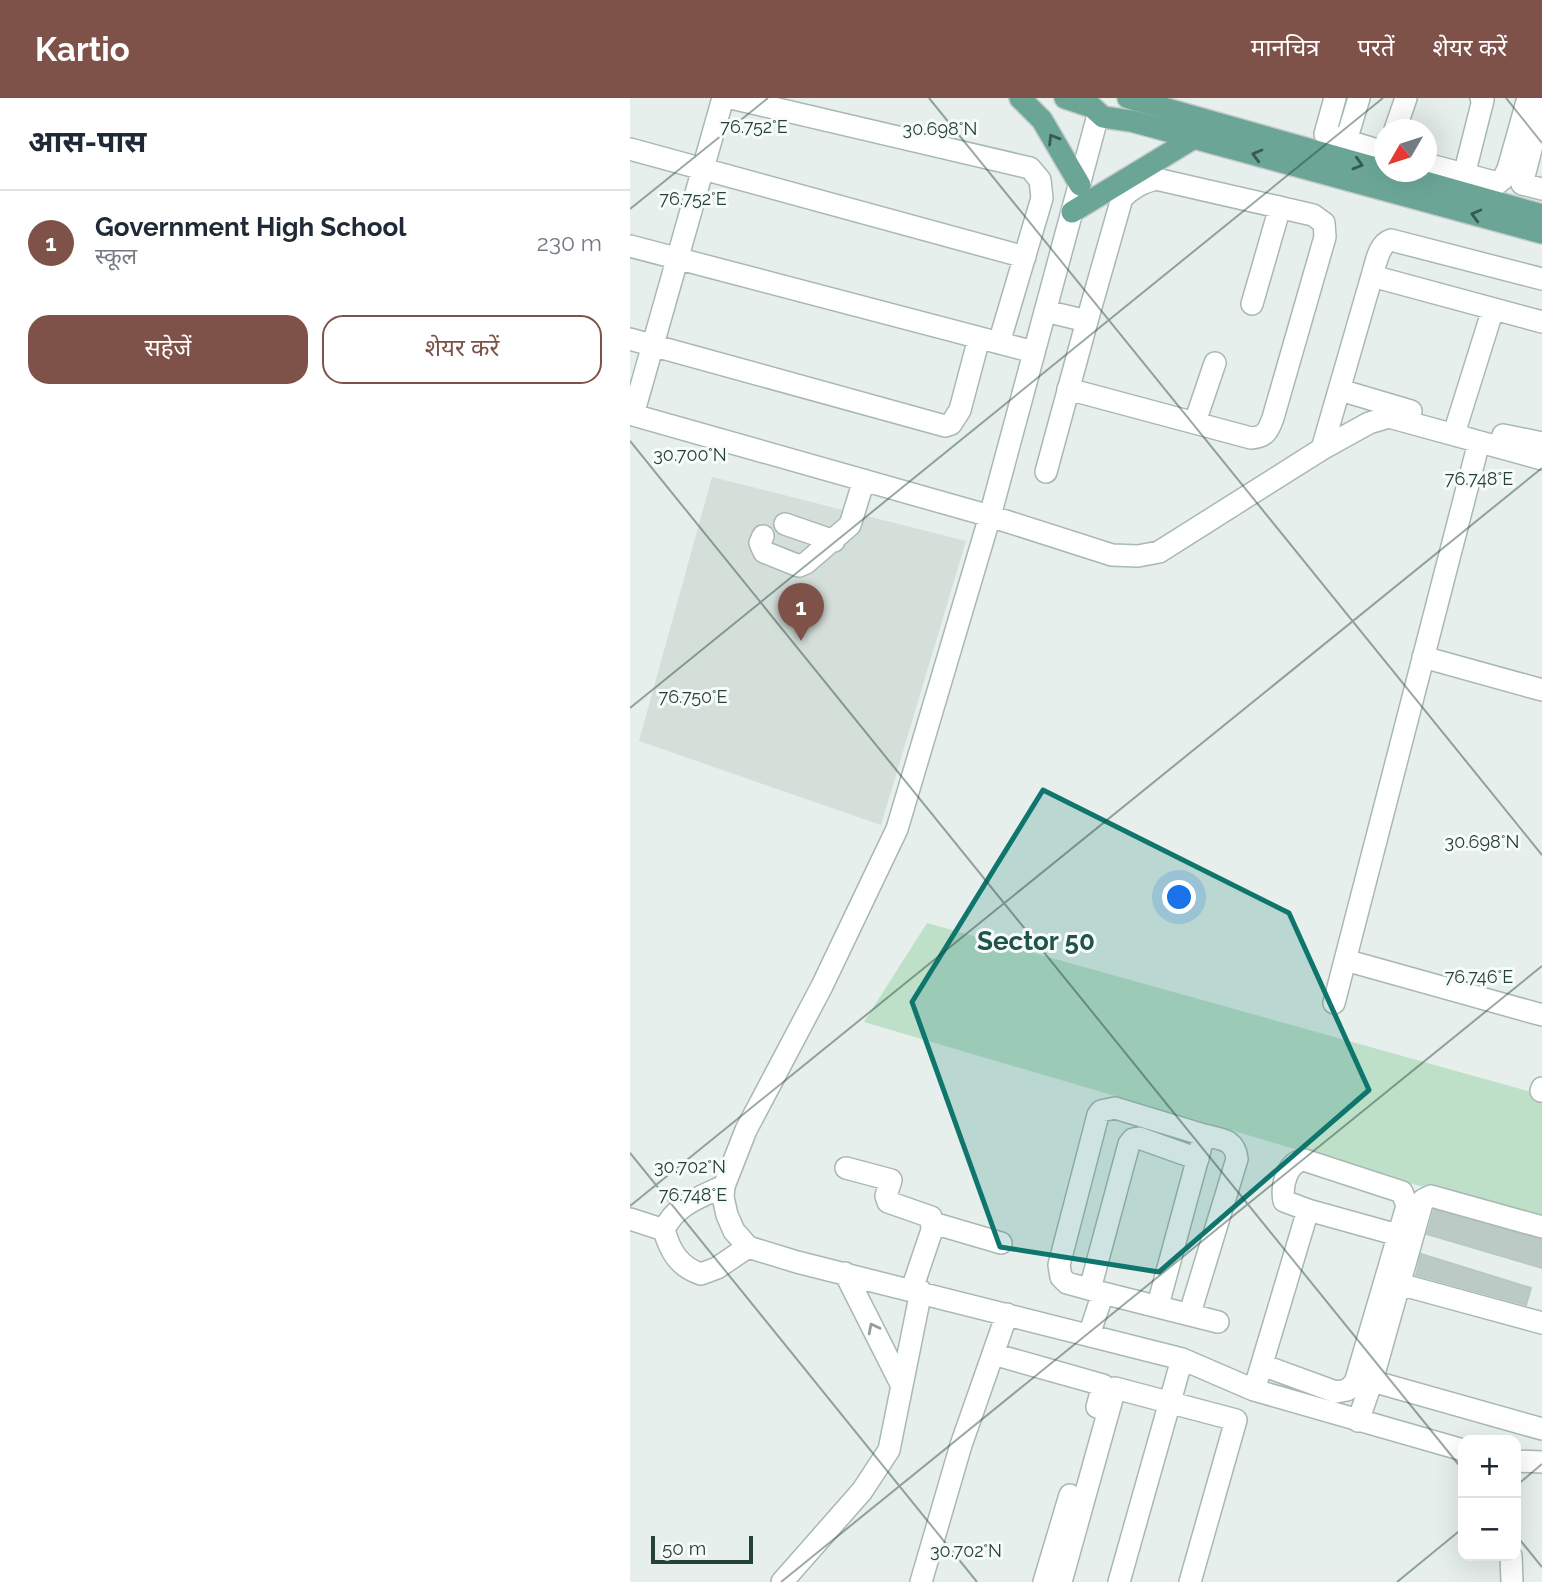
<!DOCTYPE html>
<html lang="hi">
<head>
<meta charset="utf-8">
<style>
  :root { --surface:#fff; --page:#f6f6f7; --text:#1f2937; --muted:#747a83; --line:#e0e1e3; --accent:#7f5249 }
  body { margin:0; font-family:Raleway,"Noto Sans Devanagari",sans-serif; background:var(--page); color:var(--text) }
  .controls { position:absolute; right:21px; bottom:21px; display:grid; overflow:hidden; border-radius:14px; box-shadow:0 7px 28px #0002 }
  .controls button { width:63px; height:63px; display:grid; place-items:center; padding:0; border:0; border-bottom:2px solid var(--line); background:var(--surface); color:var(--text); font:35px sans-serif }
  .compass { position:absolute; left:744px; top:21px; width:63px; height:63px; border-radius:50%; background:var(--surface); box-shadow:0 7px 28px #0002; rotate:231deg }
  .scale { position:absolute; left:21px; bottom:18px; width:102px; box-sizing:border-box; padding-left:7px; border:4px solid #24423a; border-top:0; font-size:19px; line-height:24px; white-space:nowrap; color:#24423a; -webkit-text-stroke:5px #f7fbf9; paint-order:stroke }
  .you { position:absolute; left:550px; top:800px; width:24px; height:24px; margin:-18px; border:5px solid #fff; border-radius:50%; background:#1a73e8; box-shadow:0 0 0 10px #1a73e833 }
  .badge { display:grid; place-items:center; width:46px; height:46px; border-radius:50%; background:var(--accent); color:#fff; font-size:23px; font-weight:700 }
  .pin { position:absolute; translate:-50% -58px; filter:drop-shadow(0 2px 4px #0008) }
  .pin::after { content:''; position:absolute; top:37px; width:24px; height:21px; background:inherit; clip-path:polygon(0 0,100% 0,50% 100%) }
  .list { margin:0; padding:0; list-style:none }
  h2 { display:flex; justify-content:space-between; align-items:center; height:91px; margin:0; padding:0 28px; font-size:30px }
  h2 small { font-size:23px; font-weight:400; color:var(--muted) }
  .list li { display:grid; grid-template-columns:46px 1fr auto; gap:21px; align-items:center; box-sizing:border-box; height:105px; padding:0 28px; border-top:2px solid var(--line) }
  .list b { display:block; font-size:26px; white-space:nowrap }
  .list p { margin:0; font-size:23px; white-space:nowrap; color:var(--muted) }
  .list em { font-size:23px; font-style:normal; color:var(--muted) }
  .actions { display:flex; gap:14px; padding:21px 28px }
  .actions a { flex:1; padding:16px 0; border:2px solid var(--accent); border-radius:21px; text-align:center; font-size:24px; color:var(--accent) }
  .actions .main { background:var(--accent); color:#fff }
  .map { position:relative; flex:none; width:912px; height:1484px; overflow:hidden }
  header { display:flex; align-items:center; gap:42px; box-sizing:border-box; height:98px; padding:0 35px; background:var(--accent); color:#fff }
  header strong { font-size:33px }
  nav { display:flex; gap:38px; margin-inline-start:auto; font-size:24px }
  main { display:flex }
  aside { flex:1; background:var(--surface) }
  .map>svg:first-child { display:block }
</style>
</head>
<body>
<header>
<strong>Kartio</strong>
<nav><a>मानचित्र</a><a>परतें</a><a>शेयर करें</a></nav>
</header>
<main>
<aside>
<h2>आस-पास<small></small></h2>
<ul class="list">
<li><span class="badge">1</span><div><b>Government High School</b><p>स्कूल</p></div><em>230 m</em></li>
</ul>
<div class="actions"><a class="main">सहेजें</a><a>शेयर करें</a></div>
</aside>
<div class="map">
<svg width="912" height="1484" viewBox="0 0 912 1484">
  <rect width="100%" height="100%" fill="#e6efeb"/>
  <!-- built -->
  <path fill="#d4dfda" d="M82,379l254,64 -85,284 -242,-84z"/>
  <!-- green -->
  <path fill="#bfe0c8" d="M297,825l615,172v127l-678,-200z"/>
  <!-- building -->
  <path fill="#bbcac4" stroke="#b8c9c2" stroke-width="2" d="M804,1112l108,30v28l-115,-34z
    M791,1156l110,34 -5,17 -110,-30z"/>
  <g fill="none" stroke-linecap="round" stroke-linejoin="round">
    <!-- minor casing -->
    <g stroke="#a8b8b2" stroke-width="24">
      <path id="minor" d="M101,0l299,70 10,12 2,18 -43,145
        M705,0l-10,36 59,18
        M912,9l-20,77 20,5
        M468,17l-108,401 -93,313 -75,157 -76,144 -22,56 -1,11 4,18 7,16 8,9 6,7 49,15 385,97 72,31 209,60
        M765,32l11,-32
        M716,43l13,-43
        M0,51l395,108
        M796,66l72,19 5,-4 5,-10 20,-71
        M834,77l19,-75 -2,-2
        M0,148l404,106
        M742,178c4,-12 6,-32 19,-36l151,39
        M622,206l28,-97
        M415,213l42,10 -41,151
        M0,241l315,87 6,-2 9,-14 19,-72
        M438,291l183,49c14,-1 17,-6 22,-20l52,-181 -1,-14 -11,-8 -157,-36c-15,4 -24,9 -34,19l-35,123
        M710,292l71,21
        M0,316l360,102 122,39 26,1 21,-4 163,-103 47,-26 20,-6 153,42
        M3,317l90,-317
        M565,324l20,-59
        M827,326l36,-115
        M873,337l39,8
        M692,351l50,-173 170,46
        M155,426l49,17
        M133,438l-3,7 4,9 35,14 7,-3 44,-38 14,-45
        M793,559l119,33
        M715,862l197,55
        M704,905l145,-561
        M911,993l1,-3
        M216,1070l45,12 -5,16 2,6 43,15 1,13 -20,59
        M94,1088c-24,11 -49,19 -60,44 6,21 15,37 37,44l16,-6 31,-21
        M678,1112l90,25
        M0,1121l34,11
        M303,1125l68,20
        M215,1175l56,111
        M769,1186l143,39
        M460,1191l39,-145 4,-5 6,-1 59,21
        M473,1195l-36,-10 -6,-6 -2,-12 39,-150 3,-4 14,-3 89,27
        M528,1207l46,-170c17,4 31,4 33,24l-47,154
        M459,1237l14,-42 115,29
        M363,1256l110,31 -6,22
        M742,1283l170,48
        M624,1292l4,-13 50,-167 -24,-9c-3,-15 3,-39 20,-41l98,32 5,14 -52,177 -8,7 -11,2 -74,-27
        M728,1323l14,-40 51,-181 8,-4 111,31
        M886,1363l26,1
        M881,1458l1,26
        M152,1484l80,-91 27,-41 32,-159
        M291,1484l40,-137 46,-131
        M414,1484l26,-87
        M431,1484l54,-194 121,32 -46,162
        M489,1484l63,-223"/>
    </g>
    <!-- major casing -->
    <g stroke="#c2cac8" stroke-width="24">
      <path id="major" d="M390,0l22,22 38,65
        M435,0l27,9 11,10 28,4 411,112
        M498,0l414,117
        M442,114l122,-74"/>
    </g>
    <!-- minor -->
    <use href="#minor" stroke="#fff" stroke-width="21"/>
    <!-- major -->
    <use href="#major" stroke="#6aa596" stroke-width="21"/>
  </g>
  <!-- one-way arrows -->
  <defs><path id="oneway-chevron" d="M-2-3.5L2.5 0L-2 3.5" fill="none" stroke-width="1.6" stroke-linecap="round" stroke-linejoin="round" transform="scale(1.75)"/></defs>
  <g stroke="#365b51">
    <use href="#oneway-chevron" transform="translate(423 41) rotate(-121)"/>
    <use href="#oneway-chevron" transform="translate(627 57) rotate(-165)"/>
    <use href="#oneway-chevron" transform="translate(728 66) rotate(16)"/>
    <use href="#oneway-chevron" transform="translate(846 117) rotate(-165)"/>
  </g>
  <use stroke="#92a09c" href="#oneway-chevron" transform="translate(243 1230) rotate(-117)"/>
  <!-- marked area -->
  <path fill="#0f766e" fill-opacity="0.2" stroke="#0f766e" stroke-width="5" stroke-linejoin="round" d="M413,692l246,123 80,177 -210,182 -159,-25 -88,-245z"/>
  <!-- ticks -->
  <path fill="none" stroke="#24423a" stroke-width="2" stroke-opacity="0.45" d="M299,0l613,757M876,0l36,45M0,111l138,-111M0,343l833,1029M0,610l753,-610M0,1055l347,429M0,1108l912,-738M886,1388l26,-22M886,1437l26,32M151,1484l761,-616M767,1484l66,-54"/>
  <g text-anchor="middle" dominant-baseline="central" stroke-width="6" stroke-linejoin="round" paint-order="stroke">
    <!-- district labels -->
    <g font-size="26" font-weight="bold" fill="#1f5548" stroke="#f7fbf9">
      <text x="406" y="843">Sector 50</text>
    </g>
  </g>
  <g font-size="18" text-anchor="middle" fill="#24423a" stroke="#f7fbf9" stroke-width="6" stroke-linejoin="round" paint-order="stroke">
    <text x="124" y="35">76.752°E</text>
    <text x="310" y="37">30.698°N</text>
    <text x="63" y="107">76.752°E</text>
    <text x="60" y="363">30.700°N</text>
    <text x="849" y="387">76.748°E</text>
    <text x="63" y="605">76.750°E</text>
    <text x="852" y="750">30.698°N</text>
    <text x="849" y="885">76.746°E</text>
    <text x="60" y="1075">30.702°N</text>
    <text x="63" y="1103">76.748°E</text>
    <text x="336" y="1459">30.702°N</text>
  </g>
</svg>
<div class="controls">
<button>+</button>
<button>−</button>
</div>
<svg class="compass" viewBox="-18 -18 36 36"><path d="M0-13l5 13h-10z" fill="#e53935"/><path d="M0 13l5-13h-10z" fill="#747a83"/></svg>
<div class="scale">50 m</div>
<div class="you"></div>
<div class="pin badge" style="left:171px;top:543px">1</div>
</div>
</main>
</body>
</html>
